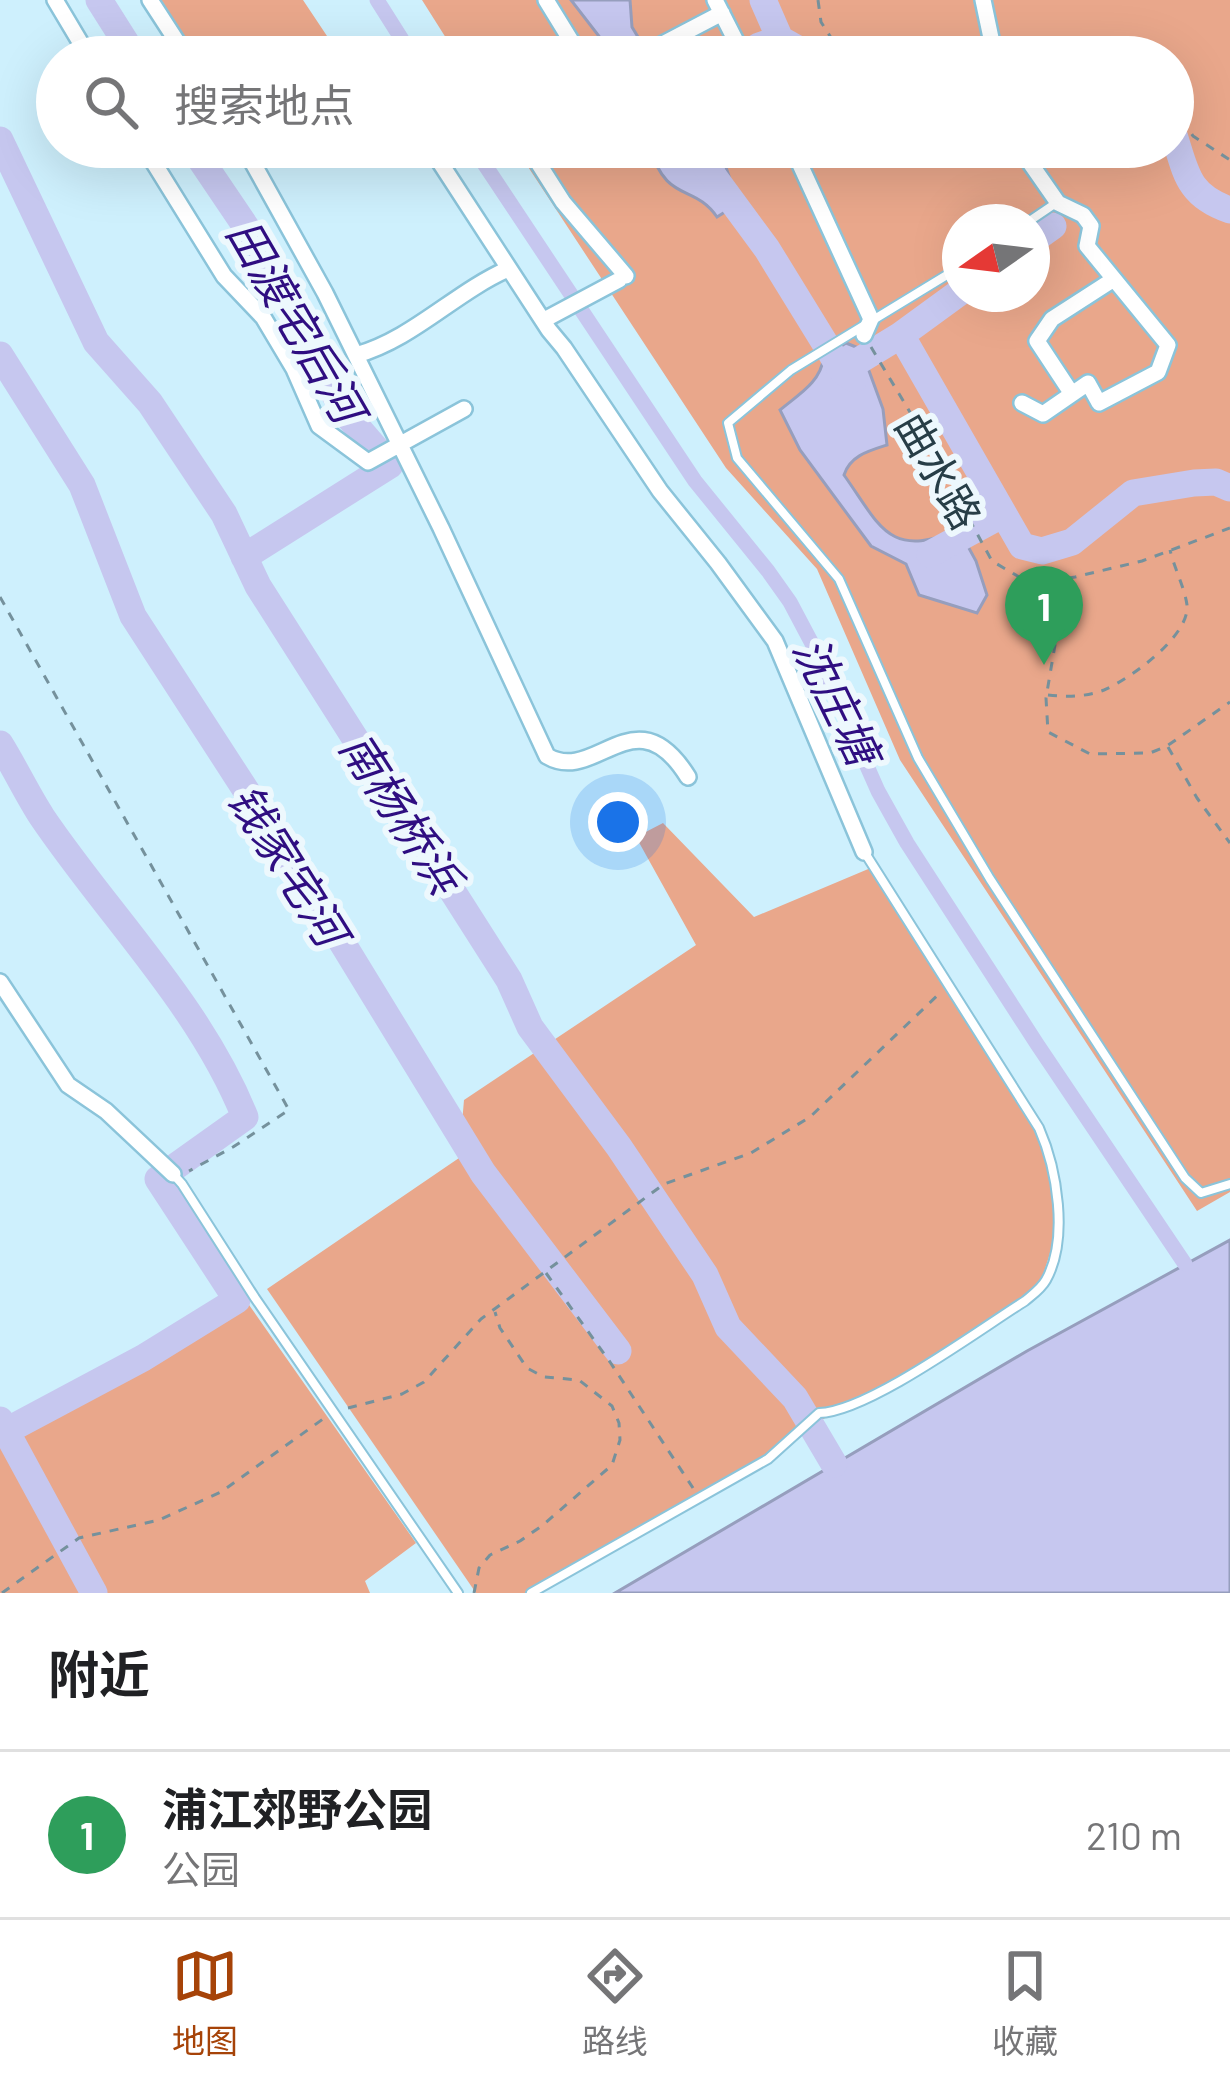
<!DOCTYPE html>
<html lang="zh">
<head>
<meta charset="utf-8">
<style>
  :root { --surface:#fff; --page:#f2f2f2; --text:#202124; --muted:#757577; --line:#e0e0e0; --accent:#a64308 }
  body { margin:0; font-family:Barlow,"Noto Sans SC",sans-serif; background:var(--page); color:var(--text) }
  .compass { position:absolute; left:942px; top:204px; width:108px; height:108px; border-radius:50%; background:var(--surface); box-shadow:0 12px 48px #0002; rotate:256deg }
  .you { position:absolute; left:618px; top:822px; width:42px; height:42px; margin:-30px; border:9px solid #fff; border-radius:50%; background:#1a73e8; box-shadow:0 0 0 18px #1a73e833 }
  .badge { display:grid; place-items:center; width:78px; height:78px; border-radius:50%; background:var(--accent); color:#fff; font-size:39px; font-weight:700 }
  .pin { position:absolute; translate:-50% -99px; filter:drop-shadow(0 3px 6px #0008) }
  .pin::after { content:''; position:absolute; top:63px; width:42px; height:36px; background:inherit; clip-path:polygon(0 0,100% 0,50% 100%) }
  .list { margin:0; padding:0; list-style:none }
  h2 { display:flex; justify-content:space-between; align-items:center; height:156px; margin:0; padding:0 48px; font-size:51px }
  h2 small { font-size:39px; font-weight:400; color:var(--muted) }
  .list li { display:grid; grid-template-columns:78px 1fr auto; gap:36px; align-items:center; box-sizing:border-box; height:168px; padding:0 48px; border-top:3px solid var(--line) }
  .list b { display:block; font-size:45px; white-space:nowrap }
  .list p { margin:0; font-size:39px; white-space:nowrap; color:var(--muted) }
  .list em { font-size:39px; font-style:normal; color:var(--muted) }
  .icon { flex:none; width:66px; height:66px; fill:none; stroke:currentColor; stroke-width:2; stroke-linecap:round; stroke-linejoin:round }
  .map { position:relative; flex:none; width:1230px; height:1593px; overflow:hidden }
  .search { position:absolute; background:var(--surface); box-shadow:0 12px 48px #0002; left:36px; right:36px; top:36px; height:132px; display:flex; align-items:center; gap:30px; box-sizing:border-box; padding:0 42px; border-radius:66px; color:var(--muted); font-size:45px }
  .sheet { height:324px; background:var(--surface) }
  nav { display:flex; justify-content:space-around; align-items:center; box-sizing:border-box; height:168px; border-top:3px solid var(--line); background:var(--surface); font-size:33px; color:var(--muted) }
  nav a { display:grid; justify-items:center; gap:6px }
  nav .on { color:var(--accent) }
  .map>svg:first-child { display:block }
</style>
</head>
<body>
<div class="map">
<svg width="1230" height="1593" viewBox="0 0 1230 1593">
  <rect width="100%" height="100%" fill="#cef0fd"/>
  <!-- green -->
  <path fill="#e9a78b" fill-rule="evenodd" d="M150,0h153l24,36 -36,21h-104z
    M422,0h808v1192l-33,19 -297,-451 -83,-191 -91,-101 -211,-321h658v-90h-715zM960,222h72v72h-72z
    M663,823l91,94 119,-50 172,274 12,90 -19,60 -19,13 -155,95 -59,29 -97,65 -178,100h-54l-209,-304 192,-131 5,-58 232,-155 -60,-108z
    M247,1302l169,241 -51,38 5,12h-266l-88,-159z
    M0,1444l80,149h-80z"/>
  <!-- water -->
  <path fill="#c6c7ef" stroke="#969ebd" stroke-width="3" d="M571,0h59l2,27 12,20 -19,10h-10z
    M650,147h69l12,35 13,18 -27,17c-23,-34 -51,-13 -67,-70z
    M846,343l15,6 22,60 4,36c-19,6 -37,11 -43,30 37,52 44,84 115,55l17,31 11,34 -10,18 -58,-18 -13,-31 -35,-18 -71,-96 -20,-40c19,-16 40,-27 44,-53z
    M1230,1240v353h-615l412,-242z"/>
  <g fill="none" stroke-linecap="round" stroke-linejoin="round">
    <!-- canal -->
    <path stroke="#c6c7ef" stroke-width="15" d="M377,0l36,57
      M473,147l222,334 73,90 22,31 27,51 61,138 29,52 130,201 148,220"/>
    <!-- river -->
    <path stroke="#c6c7ef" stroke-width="27" d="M99,0l36,57
      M763,0l17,39 32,18
      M741,57l18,-11 21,-7
      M1173,132c13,39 13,63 57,78
      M0,140l96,202 54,61 74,111 34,72 251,394 21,47 89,120 86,128 23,52 67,71 39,66
      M192,147l98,145 25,69 31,53 44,51 -146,92
      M692,147l75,102 75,122 12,8
      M1032,241l21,-15
      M960,292l-59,43 121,211 20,5 30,-9 61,-49 61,-10 22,-1 14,6
      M0,355l82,130 51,131 169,261 181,296 135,178
      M842,371l59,-36
      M930,554l72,-39
      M0,744c15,24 27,50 42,73 67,99 158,188 203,300l-87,62 79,121 -94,58 -137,73
      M0,1420l94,173"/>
    <!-- lane casing -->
    <g stroke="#8bc4da" stroke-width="12">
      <path id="lane" d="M1028,222l28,-19
        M960,267l-169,103 -63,53 9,35 102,121 79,179 72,121 195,299 16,15 29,-9
        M174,1175l8,9 73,114 203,295
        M531,1593l237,-134 51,-46c49,-1 161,-84 206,-112 7,-6 16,-12 21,-21 23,-41 11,-111 -7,-152l-174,-275"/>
    </g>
    <!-- street casing -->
    <g stroke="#8bc4da" stroke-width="20">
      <path id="street" d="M55,0l34,57
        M150,0l37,57
        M546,0l35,57
        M715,0l29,57
        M983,0l12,57
        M638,57l84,-44
        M151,147l3,16 70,113 39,41 31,52 25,57 49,36 96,-53
        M244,147l81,146 116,235 106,228c49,29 88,-64 141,21
        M430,147l119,183 15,18 96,143 58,72 57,78 89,211
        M528,147l35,55 63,74
        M792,147l79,172 -7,16
        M1019,147l39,56 25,12 8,11 -4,20 81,99 -10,27 -59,31 -11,-20 -45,31 -21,-11
        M544,320l75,-40
        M356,355c57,-16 98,-62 152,-86
        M1072,394l-35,-53 15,-22 62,-40
        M0,982l68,103 38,26 67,63"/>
    </g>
    <!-- path -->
    <path stroke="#75919c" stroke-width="3" stroke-dasharray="9 9" stroke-linecap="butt" d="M818,0l3,22 14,22 48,8 8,5
      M1182,119l11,17 37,24
      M871,347l49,82 72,132 39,23 22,24 2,37 -9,53 2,34 42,22 60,-1 17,-7 63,-44
      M1032,584l43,-7 67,-16 88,-33
      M0,597l289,513 -56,37 -44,24
      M1048,695c19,2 38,2 56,-5 26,-11 86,-54 83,-85 -2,-16 -13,-38 -17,-55
      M1168,747l29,51 33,45
      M546,1273l64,89 83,126
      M348,1408l54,-14 22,-12 57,-63 183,-135 87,-31 59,-36 130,-124
      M2,1593l77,-55 80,-18 62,-28 102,-73
      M474,1593l5,-25 11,-13 30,-14 23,-16 69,-60 8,-25 -1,-17 -7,-17 -33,-26 -35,-3 -17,-9 -27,-40 -5,-16"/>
    <!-- lane -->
    <use href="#lane" stroke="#fff" stroke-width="8"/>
    <!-- street -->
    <use href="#street" stroke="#fff" stroke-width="15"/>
  </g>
  <g text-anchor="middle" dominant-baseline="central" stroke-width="12" stroke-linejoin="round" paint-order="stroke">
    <!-- street labels -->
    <g font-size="42" fill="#273e47" stroke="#edf8fd">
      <text transform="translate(940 470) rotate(60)">曲水路</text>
    </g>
    <!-- water labels -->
    <g font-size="45" font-style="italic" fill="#2f0e81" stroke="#edf8fd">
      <text transform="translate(297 320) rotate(60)">田渡宅后河</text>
      <text transform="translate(838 700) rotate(64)">沈庄塘</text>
      <text transform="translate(402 812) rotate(57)">南杨桥浜</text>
      <text transform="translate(289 864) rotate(58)">钱家宅河</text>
    </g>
  </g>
</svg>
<svg class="compass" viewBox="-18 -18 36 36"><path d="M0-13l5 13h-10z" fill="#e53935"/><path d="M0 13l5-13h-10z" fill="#757577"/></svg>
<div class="you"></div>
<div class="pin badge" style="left:1044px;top:665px;background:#2e9e5b">1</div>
<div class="search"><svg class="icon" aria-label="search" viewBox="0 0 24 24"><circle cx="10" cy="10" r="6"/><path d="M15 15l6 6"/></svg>搜索地点</div>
</div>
<section class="sheet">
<h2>附近<small></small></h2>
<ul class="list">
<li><span class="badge" style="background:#2e9e5b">1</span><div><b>浦江郊野公园</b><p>公园</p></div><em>210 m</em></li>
</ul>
</section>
<nav>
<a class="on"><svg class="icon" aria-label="map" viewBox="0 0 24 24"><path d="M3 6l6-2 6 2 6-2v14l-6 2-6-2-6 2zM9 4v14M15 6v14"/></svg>地图</a>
<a><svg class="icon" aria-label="directions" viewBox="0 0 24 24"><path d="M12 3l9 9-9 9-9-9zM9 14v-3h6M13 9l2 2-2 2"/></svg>路线</a>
<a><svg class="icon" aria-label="saved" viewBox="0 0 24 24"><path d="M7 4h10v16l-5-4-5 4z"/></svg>收藏</a>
</nav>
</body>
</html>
